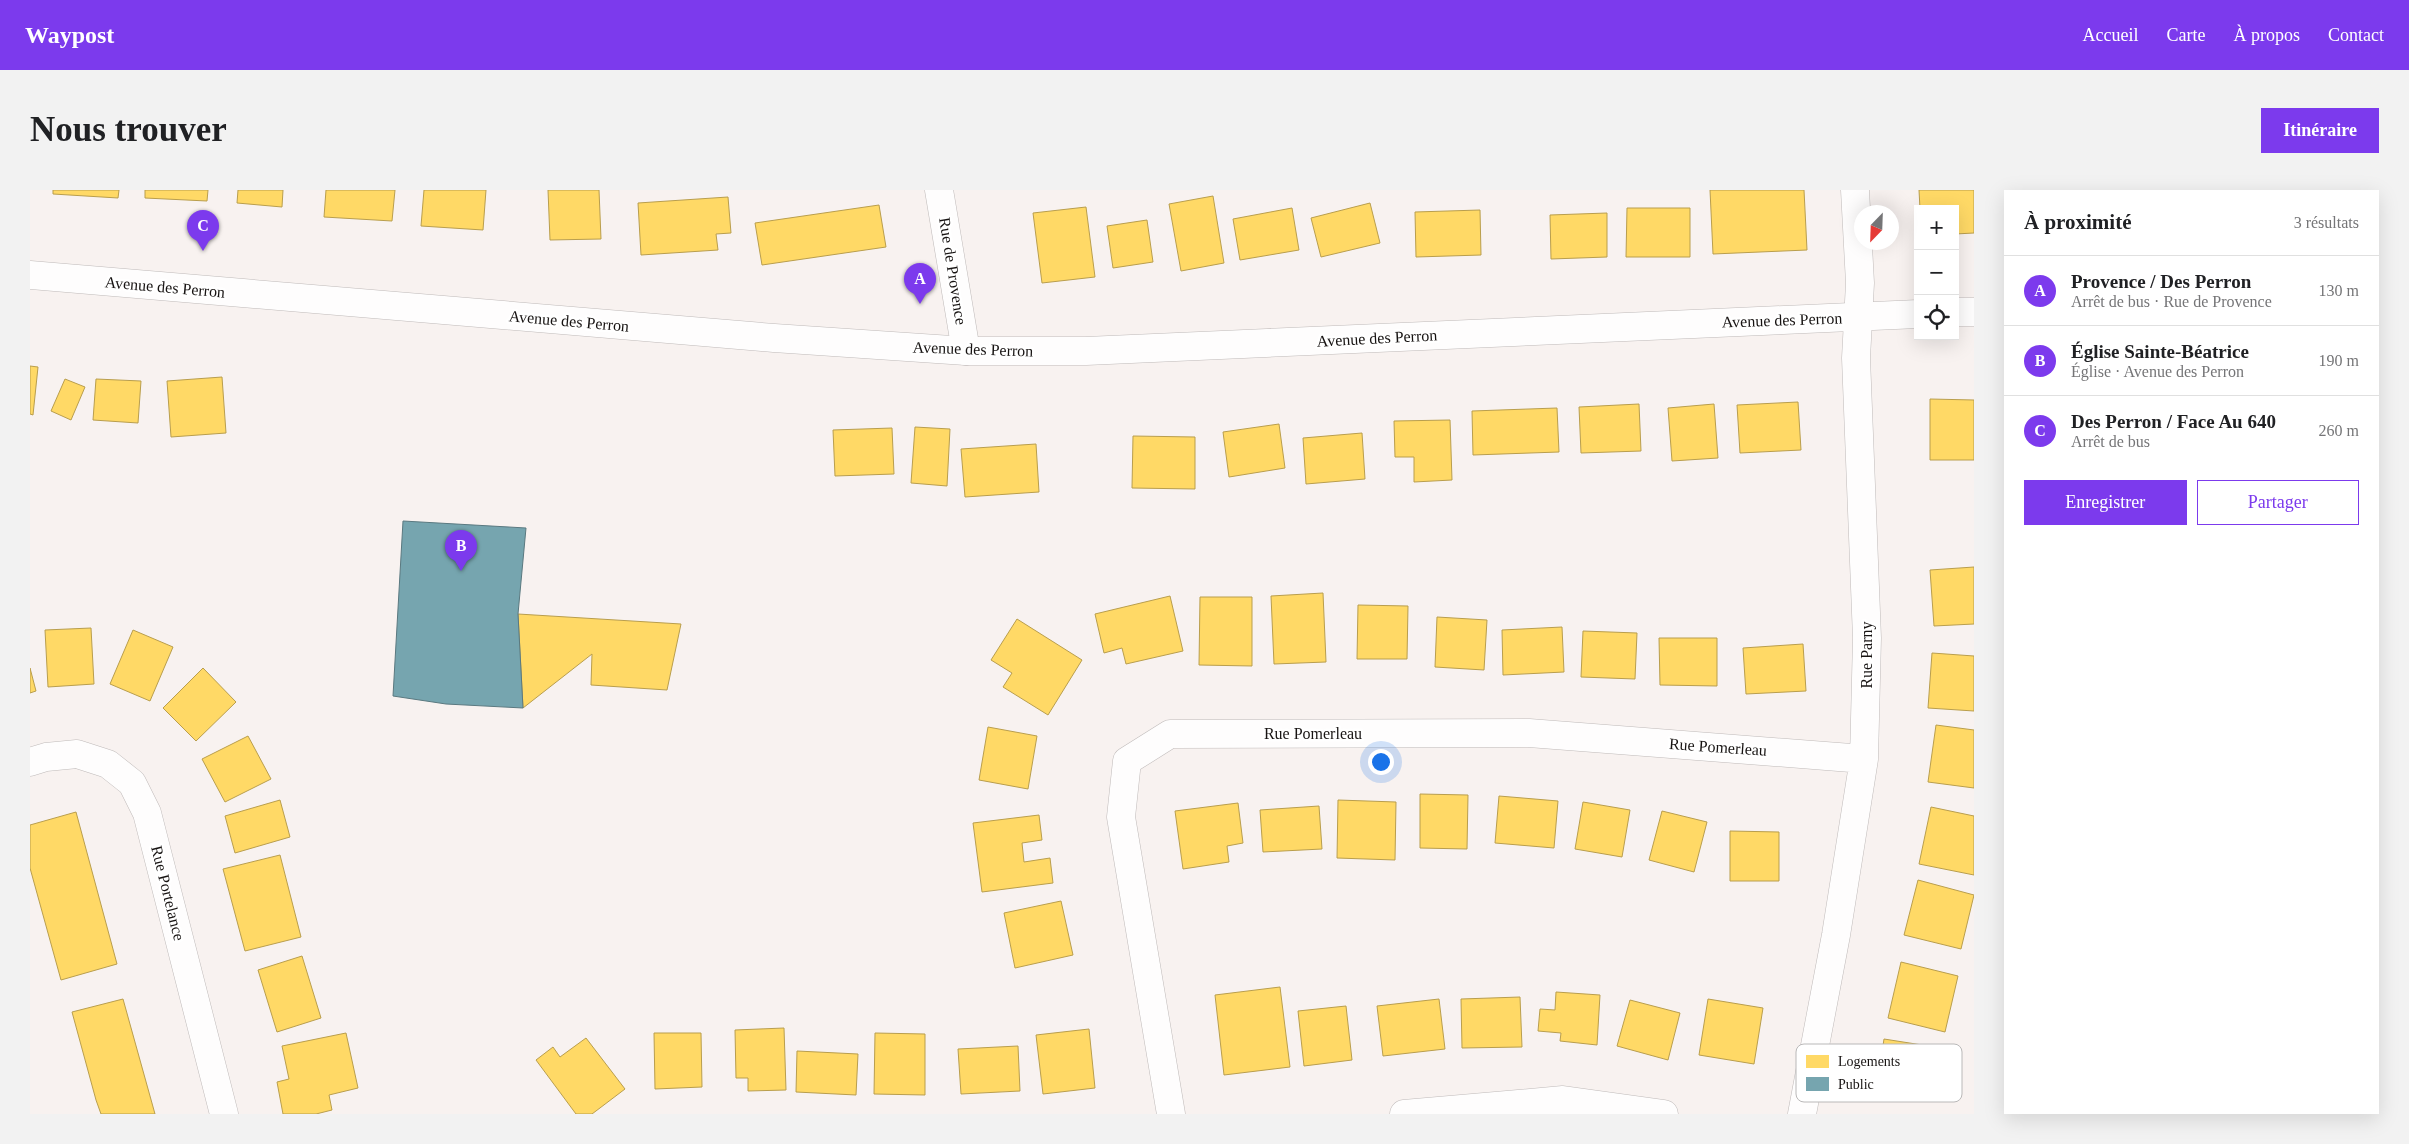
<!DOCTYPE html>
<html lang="fr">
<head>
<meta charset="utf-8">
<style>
  :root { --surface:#fff; --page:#f2f2f2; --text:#202124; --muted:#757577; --line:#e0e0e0; --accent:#7c3aed }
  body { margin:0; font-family:"Times New Roman",serif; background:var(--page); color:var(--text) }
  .controls { position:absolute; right:15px; top:15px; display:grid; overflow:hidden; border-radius:0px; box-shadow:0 5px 20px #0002 }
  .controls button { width:45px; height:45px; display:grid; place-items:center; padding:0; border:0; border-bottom:1px solid var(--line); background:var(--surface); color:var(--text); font:25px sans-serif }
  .compass { position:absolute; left:1824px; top:15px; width:45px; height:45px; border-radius:50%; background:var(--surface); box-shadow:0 5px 20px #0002; rotate:203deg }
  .you { position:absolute; left:1350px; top:571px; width:18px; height:18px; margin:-12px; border:4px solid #fff; border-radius:50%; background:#1a73e8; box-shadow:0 0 0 8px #1a73e833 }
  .badge { display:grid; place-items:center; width:32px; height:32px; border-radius:50%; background:var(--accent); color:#fff; font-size:16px; font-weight:700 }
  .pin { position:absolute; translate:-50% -41px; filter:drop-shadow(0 1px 2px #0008) }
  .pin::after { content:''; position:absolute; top:26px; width:18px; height:15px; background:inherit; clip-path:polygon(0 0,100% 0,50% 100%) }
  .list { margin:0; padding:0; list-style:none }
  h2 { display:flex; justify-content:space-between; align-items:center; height:65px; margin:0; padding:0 20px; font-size:21px }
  h2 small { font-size:16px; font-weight:400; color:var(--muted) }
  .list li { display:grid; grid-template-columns:32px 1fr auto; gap:15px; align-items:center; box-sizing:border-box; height:70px; padding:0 20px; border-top:1px solid var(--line) }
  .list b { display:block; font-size:19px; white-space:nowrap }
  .list p { margin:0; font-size:16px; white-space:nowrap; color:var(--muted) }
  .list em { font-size:16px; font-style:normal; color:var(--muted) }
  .actions { display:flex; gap:10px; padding:15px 20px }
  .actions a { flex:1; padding:11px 0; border:1px solid var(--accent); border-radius:0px; text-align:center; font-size:18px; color:var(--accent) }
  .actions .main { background:var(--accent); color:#fff }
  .icon { flex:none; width:28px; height:28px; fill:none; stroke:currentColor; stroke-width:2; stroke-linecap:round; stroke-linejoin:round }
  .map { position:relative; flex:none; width:1944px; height:924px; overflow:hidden; border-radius:0px }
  header { display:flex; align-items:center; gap:30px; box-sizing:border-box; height:70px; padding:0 25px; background:var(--accent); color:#fff }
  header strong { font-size:24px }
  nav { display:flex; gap:28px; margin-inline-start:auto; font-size:18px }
  .intro { display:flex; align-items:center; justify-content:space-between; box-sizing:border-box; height:120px; padding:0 30px }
  h1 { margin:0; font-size:35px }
  .button { padding:12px 22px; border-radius:0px; background:var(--accent); color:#fff; font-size:18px; font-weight:700 }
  main { display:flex; gap:30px; padding:0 30px }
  aside { flex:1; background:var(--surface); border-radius:0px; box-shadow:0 5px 20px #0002 }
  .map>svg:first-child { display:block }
</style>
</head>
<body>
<header>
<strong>Waypost</strong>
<nav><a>Accueil</a><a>Carte</a><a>À propos</a><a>Contact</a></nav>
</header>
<div class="intro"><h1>Nous trouver</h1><a class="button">Itinéraire</a></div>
<main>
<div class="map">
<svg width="1944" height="924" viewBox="0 0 1944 924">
  <rect width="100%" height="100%" fill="#f8f2f0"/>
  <!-- homes -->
  <path fill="#ffd966" stroke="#b99e4d" d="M23,0h66l-1,8 -65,-4z
    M115,0h63l-1,11 -62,-3z
    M208,0h45l-1,17 -45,-4z
    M296,0h69l-3,31 -68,-4z
    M394,0h62l-3,40 -62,-4z
    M518,0h51l2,49 -51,1z
    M1680,0h94l3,60 -94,4z
    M1889,0h55v43l-19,1v-25h-35z
    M1183,6l11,67 -43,8 -12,-67z
    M698,7l3,36 -15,1 2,16 -77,5 -3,-52z
    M1340,13l10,40 -59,14 -10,-39z
    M849,15l7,42 -124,18 -7,-42z
    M1056,17l9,70 -53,6 -9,-70z
    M1262,18l7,42 -59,10 -7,-41z
    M1597,18h63v49h-64z
    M1450,20l1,45 -65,2 -1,-45z
    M1577,23v44l-56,2 -1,-44z
    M1117,30l6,42 -40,6 -6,-42z
    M0,176l8,1 -5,48 -3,-1z
    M192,187l4,56 -55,4 -4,-56z
    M35,189l20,8 -14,33 -20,-9z
    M66,189l45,2 -3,42 -45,-3z
    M1900,209l44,1v60h-44z
    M1768,212l3,48 -61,3 -3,-48z
    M1609,214l2,47 -60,2 -2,-46z
    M1684,214l4,54 -46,3 -4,-53z
    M1527,218l2,44 -86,3 -1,-44z
    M1420,230l2,60 -38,2v-25h-19l-1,-36z
    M1249,234l6,44 -56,9 -6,-45z
    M885,237l35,2 -3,57 -36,-3z
    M862,238l2,46 -59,2 -2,-46z
    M1332,243l3,46 -59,5 -3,-46z
    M1103,246l62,1v52l-63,-1z
    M1006,254l3,48 -74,5 -4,-48z
    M1944,377v57l-40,2 -4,-56z
    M1293,403l3,69 -52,2 -3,-68z
    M1140,406l13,55 -57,13 -4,-16 -18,5 -9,-39z
    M1170,407h52v69l-53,-1z
    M1328,415l50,1 -1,53h-50z
    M488,424l163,10 -14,66 -76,-5 1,-31 -69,54z
    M1407,427l50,3 -3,50 -49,-3z
    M987,429l65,41 -34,55 -45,-28 9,-14 -21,-13z
    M1532,437l2,45 -61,3 -1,-45z
    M61,438l3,56 -46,3 -3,-57z
    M103,440l40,17 -23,54 -40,-17z
    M1553,441l54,2 -2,46 -54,-2z
    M1629,448h58v48l-57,-1z
    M1773,454l3,47 -60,3 -3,-46z
    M1902,463l42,3v55l-46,-3z
    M0,478l6,23 -6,2z
    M173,478l33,34 -40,39 -33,-33z
    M1906,535l38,5v58l-46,-6z
    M958,537l49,9 -9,53 -49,-9z
    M218,546l23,43 -46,23 -23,-43z
    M1390,604l48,1 -1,54 -47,-1z
    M1469,606l59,5 -4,47 -59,-5z
    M250,610l10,37 -55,16 -10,-37z
    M1308,610l58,2 -1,58 -58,-2z
    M1553,612l47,8 -8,47 -47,-8z
    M1208,613l5,40 -16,3 2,16 -46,7 -8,-58z
    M1289,616l3,43 -59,3 -3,-42z
    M1901,617l43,9v59l-55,-11z
    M1632,621l45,11 -13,50 -45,-12z
    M46,622l41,152 -56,16 -31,-112v-43z
    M1009,625l3,25 -20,3 2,19 26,-4 3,25 -71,9 -9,-69z
    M1700,641l49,1v49h-49z
    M250,665l21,82 -56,14 -22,-82z
    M1888,690l56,15 -13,54 -57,-14z
    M1031,711l12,54 -58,13 -11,-55z
    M272,766l19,62 -44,14 -19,-62z
    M1871,772l57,14 -13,56 -57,-14z
    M1250,797l10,80 -66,8 -9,-80z
    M1526,802l44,3 -3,50 -37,-4 1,-8 -23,-2 2,-22 15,1z
    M1490,807l2,50 -60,1 -1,-49z
    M93,809l32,115h-54l-5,-14 -24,-88z
    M1409,809l6,50 -62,7 -6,-50z
    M1678,809l55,9 -9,56 -55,-9z
    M1600,810l50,13 -12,47 -51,-14z
    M1316,816l6,54 -48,6 -6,-55z
    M754,838l2,62 -38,1v-13h-12l-1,-48z
    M1059,839l6,59 -52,6 -7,-59z
    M316,843l12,55 -29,7 3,15 -16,4h-33l-6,-32 12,-3 -7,-33z
    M624,843h47l1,54 -47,2z
    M845,843l50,1v61l-51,-1z
    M556,848l39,51 -33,25h-16l-40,-54 17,-13 7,10z
    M1854,849l51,8 -9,53 -50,-9z
    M988,856l2,45 -59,3 -3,-45z
    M767,861l61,3 -2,41 -60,-3z"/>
  <!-- public -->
  <path fill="#76a5af" stroke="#5a7980" d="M373,331l123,7 -8,86 5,94 -77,-4 -53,-8z"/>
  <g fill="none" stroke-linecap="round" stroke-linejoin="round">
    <!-- minor casing -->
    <g stroke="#bfbab9" stroke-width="29">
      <path id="minor" d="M909,0l27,161
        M0,572l16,-5 31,-3 31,10 24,19 15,30 77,301
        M1141,924l-50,-297 6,-56 43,-27 359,-1 335,26
        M1374,924l159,-14 101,14
        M1772,924l34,-179 28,-176 3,-121 -11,-280 4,-75 -5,-93"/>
    </g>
    <!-- tertiary casing -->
    <g stroke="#bfbab9" stroke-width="29">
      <path id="tertiary" d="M0,85l744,63 192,13h120l832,-37
        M1925,122h19"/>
    </g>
    <!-- minor -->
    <use href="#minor" stroke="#fefdfd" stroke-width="28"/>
    <!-- tertiary -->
    <use href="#tertiary" stroke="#fefdfd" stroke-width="28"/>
  </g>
  <g text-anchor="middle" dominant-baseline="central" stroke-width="5" stroke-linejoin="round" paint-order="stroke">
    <!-- street labels -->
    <g font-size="16" fill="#171312" stroke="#fff">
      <text transform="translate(923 81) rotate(81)">Rue de Provence</text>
      <text transform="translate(135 97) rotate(5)">Avenue des Perron</text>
      <text transform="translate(1752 130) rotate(-2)">Avenue des Perron</text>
      <text transform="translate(539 131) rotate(5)">Avenue des Perron</text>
      <text transform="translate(1347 148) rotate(-3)">Avenue des Perron</text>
      <text transform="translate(943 159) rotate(2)">Avenue des Perron</text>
      <text transform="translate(1836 465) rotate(-90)">Rue Parny</text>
      <text x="1283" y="543">Rue Pomerleau</text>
      <text transform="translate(1688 557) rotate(4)">Rue Pomerleau</text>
      <text transform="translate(138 703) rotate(76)">Rue Portelance</text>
    </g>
  </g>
  <!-- legend -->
  <rect x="1766" y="854" width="166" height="58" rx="8" fill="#fff" stroke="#b9b8b8" stroke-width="1"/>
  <rect x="1776" y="865" width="23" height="13" fill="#ffd966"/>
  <rect x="1776" y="887" width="23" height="14" fill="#76a5af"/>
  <g font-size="14" fill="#171312">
    <text x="1808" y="876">Logements</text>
    <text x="1808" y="899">Public</text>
  </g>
</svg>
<div class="controls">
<button>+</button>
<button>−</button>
<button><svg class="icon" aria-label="locate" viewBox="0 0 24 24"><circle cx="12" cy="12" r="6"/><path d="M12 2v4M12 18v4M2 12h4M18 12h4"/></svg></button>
</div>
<svg class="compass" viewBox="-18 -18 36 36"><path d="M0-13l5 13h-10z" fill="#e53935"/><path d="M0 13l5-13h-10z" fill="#757577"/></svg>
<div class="you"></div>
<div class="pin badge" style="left:890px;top:114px">A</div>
<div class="pin badge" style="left:431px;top:381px">B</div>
<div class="pin badge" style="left:173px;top:61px">C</div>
</div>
<aside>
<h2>À proximité<small>3 résultats</small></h2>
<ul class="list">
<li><span class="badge">A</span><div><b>Provence / Des Perron</b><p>Arrêt de bus · Rue de Provence</p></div><em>130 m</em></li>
<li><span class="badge">B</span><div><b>Église Sainte-Béatrice</b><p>Église · Avenue des Perron</p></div><em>190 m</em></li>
<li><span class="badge">C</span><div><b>Des Perron / Face Au 640</b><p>Arrêt de bus</p></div><em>260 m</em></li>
</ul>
<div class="actions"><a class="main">Enregistrer</a><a>Partager</a></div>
</aside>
</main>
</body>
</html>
